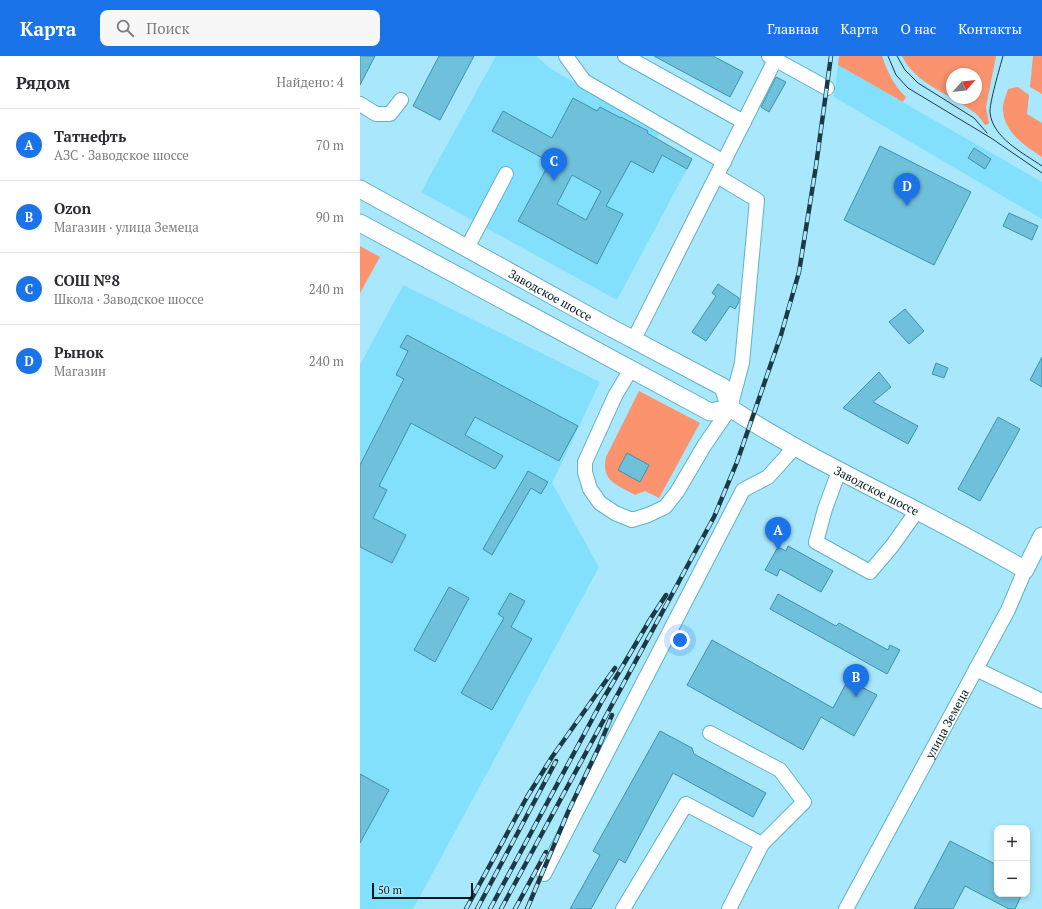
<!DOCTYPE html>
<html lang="ru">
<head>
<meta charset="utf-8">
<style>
  :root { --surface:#fff; --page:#f7f7f7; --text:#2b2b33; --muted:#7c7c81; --line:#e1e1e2; --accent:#1a73e8 }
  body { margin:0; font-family:"PT Serif",serif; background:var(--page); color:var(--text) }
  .controls { position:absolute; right:12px; bottom:12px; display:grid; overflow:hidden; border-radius:8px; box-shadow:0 2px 6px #0003 }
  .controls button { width:36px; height:36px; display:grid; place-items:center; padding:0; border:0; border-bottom:1px solid var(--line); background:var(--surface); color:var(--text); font:20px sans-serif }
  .compass { position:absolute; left:586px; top:12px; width:36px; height:36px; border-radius:50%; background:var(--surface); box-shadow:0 2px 6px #0003; rotate:63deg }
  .scale { position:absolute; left:12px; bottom:10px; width:101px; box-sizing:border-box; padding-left:4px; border:2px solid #00181f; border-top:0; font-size:11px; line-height:14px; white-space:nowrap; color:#00181f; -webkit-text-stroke:3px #a8e7fc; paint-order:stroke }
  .you { position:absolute; left:320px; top:584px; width:14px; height:14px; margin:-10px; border:3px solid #fff; border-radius:50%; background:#1a73e8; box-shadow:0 0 0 6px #1a73e833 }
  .badge { display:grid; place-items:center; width:26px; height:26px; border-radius:50%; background:var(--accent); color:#fff; font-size:13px; font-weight:700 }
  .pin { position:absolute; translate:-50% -33px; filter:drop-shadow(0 1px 2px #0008) }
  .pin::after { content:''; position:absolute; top:21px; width:14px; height:12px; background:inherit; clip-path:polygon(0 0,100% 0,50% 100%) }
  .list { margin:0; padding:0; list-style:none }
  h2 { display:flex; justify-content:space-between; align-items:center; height:52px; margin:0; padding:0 16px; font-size:17px }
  h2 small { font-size:13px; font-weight:400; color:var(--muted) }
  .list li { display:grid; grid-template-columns:26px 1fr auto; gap:12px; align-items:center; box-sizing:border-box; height:72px; padding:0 16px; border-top:1px solid var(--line) }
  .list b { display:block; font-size:15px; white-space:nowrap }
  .list p { margin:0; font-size:13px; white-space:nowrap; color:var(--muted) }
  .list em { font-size:13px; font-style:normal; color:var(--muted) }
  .icon { flex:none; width:22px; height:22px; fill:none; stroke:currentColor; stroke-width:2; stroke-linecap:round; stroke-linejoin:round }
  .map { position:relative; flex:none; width:682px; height:853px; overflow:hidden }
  header { display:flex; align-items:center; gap:24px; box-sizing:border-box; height:56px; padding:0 20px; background:var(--accent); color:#fff }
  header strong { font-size:19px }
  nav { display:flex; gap:22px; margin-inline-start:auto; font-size:14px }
  .search { width:280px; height:36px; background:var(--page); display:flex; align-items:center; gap:10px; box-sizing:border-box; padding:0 14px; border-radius:8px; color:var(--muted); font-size:15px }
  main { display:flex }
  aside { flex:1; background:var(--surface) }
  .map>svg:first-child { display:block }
</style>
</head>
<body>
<header>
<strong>Карта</strong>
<div class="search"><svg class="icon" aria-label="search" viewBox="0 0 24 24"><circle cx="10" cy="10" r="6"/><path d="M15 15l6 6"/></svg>Поиск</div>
<nav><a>Главная</a><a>Карта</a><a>О нас</a><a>Контакты</a></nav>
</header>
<main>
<aside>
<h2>Рядом<small>Найдено: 4</small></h2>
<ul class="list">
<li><span class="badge">A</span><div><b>Татнефть</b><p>АЗС · Заводское шоссе</p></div><em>70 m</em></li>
<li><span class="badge">B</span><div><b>Ozon</b><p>Магазин · улица Земеца</p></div><em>90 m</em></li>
<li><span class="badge">C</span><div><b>СОШ №8</b><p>Школа · Заводское шоссе</p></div><em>240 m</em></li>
<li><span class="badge">D</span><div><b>Рынок</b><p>Магазин</p></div><em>240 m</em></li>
</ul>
</aside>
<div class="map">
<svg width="682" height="853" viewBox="0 0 682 853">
  <rect width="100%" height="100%" fill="#a8e7fc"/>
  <!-- built -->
  <path fill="#83e0fd" d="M136,0h40l15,13 30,17 6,-11 79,45 -9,19 5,16 25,14 -70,131 -196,-108z
    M478,9l204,117v37l-208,-122z
    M43,229l197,97 -48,101 47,84 -186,342h-53v-544z"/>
  <!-- green -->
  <path fill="#fa936e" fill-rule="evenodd" d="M479,0h43c5,15 12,30 24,41l-3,5 -65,-37z
    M542,0h94l-10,51 3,17 -4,1c-3,-4 -6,-9 -10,-12 -24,-19 -59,-28 -73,-57zM592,18h24v24h-24z
    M673,0h9v38l-12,-7z
    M658,31l11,8 -2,19 15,9v34c-17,-11 -37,-24 -39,-46 -1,-7 3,-15 5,-22z
    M0,190l20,11 -20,36z
    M279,335l61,32 -41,75 -14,-7 -10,4c-18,-11 -34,-13 -29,-38z"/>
  <!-- building -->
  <path fill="#6fc0da" stroke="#3f91aa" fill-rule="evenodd" d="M0,0h15l-15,29z
    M79,0h35l-34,64 -27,-14z
    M294,0h59l30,16 -13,25z
    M416,21l10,5 -17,30 -8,-5z
    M213,42l24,13 3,-4 21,11v-1l27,14 -1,2 45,26 -5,10 -25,-14 -9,18 -22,-12 -25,45 17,8 -26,50 -79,-43 32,-59 -58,-31 11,-20 49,27zM212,119l29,16 -15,29 -29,-16z
    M520,90l91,46 -37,73 -90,-45z
    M614,92l17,11 -6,10 -17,-11z
    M649,157l29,13 -6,14 -29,-14z
    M358,228l21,14v4l-4,7 -5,-3 -24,35 -14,-9 24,-36 -4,-3z
    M545,253l19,22 -15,13 -20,-22z
    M47,279l171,91 -19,35 -84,-44 -10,18 38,21 -8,13 -84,-46 -32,63 8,4 -14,28 33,17 -14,28 -32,-16v-82l44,-86 -8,-4 12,-24 -8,-4z
    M682,301v30l-12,-7z
    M576,307l12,5 -4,10 -12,-4z
    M519,316l12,15 -18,15 45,24 -10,18 -65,-36z
    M638,361l22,12 -40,72 -22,-12z
    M267,397l22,12 -9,17 -22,-12z
    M168,415l20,11 -7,12 -10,-6 -39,67 -9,-6z
    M428,490l45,25 -12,21 -41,-23 -3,7 -12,-6 13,-23 8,4z
    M89,531l20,11 -34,64 -21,-12z
    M150,537l15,8 -14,26 21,12 -40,71 -31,-17 43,-75 -6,-4z
    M418,538l58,32 3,-3 49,27 2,-5 10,5 -13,24 -117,-65z
    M352,584l121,68 15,-28 29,15 -23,41 -33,-19 -18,33 -116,-65z
    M300,675l32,17 2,6 72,39 -13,24 -80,-44 -48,90 -6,-4 -28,50h-21l30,-54 -7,-4z
    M0,718l29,16 -29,53z
    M590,785l47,24v29h25l-7,15h-6l-44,-23 -12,23h-39z"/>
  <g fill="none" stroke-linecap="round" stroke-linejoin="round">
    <!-- minor casing -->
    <g stroke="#60b1cb" stroke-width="16">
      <g id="minor">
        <path d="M206,0l18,25 140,81"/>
        <path d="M265,0l119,66"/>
        <path d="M409,0l58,32"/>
        <path d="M0,48l16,10h14l11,-14"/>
        <path d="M107,192l39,-74"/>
        <path d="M274,283l143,-283"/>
        <path d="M271,313l-16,27 -30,66v10l5,17 10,14 15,10 17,7 16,-5 17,-8 12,-15 27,-46 26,-38 12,-45 15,-163 -40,-24"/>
        <path d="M479,415l-14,38 -9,33 54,30 22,-26 25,-35"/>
        <path d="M616,613l66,32"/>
        <path d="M350,677l70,37 24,32 -42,42"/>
        <path d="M184,818l199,-384 25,-13 26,-29"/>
        <path d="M263,853l63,-105 76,40 -33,65"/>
        <path id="s1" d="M486,853l162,-299 17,-40"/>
      </g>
    </g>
    <!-- major casing -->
    <g stroke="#60b1cb" stroke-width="19">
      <g id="major">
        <path id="s2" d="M0,133l242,134 121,64 7,21c94,61 199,104 295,162l17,-34"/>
        <path d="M0,167l350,189 20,-4"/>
      </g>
    </g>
    <!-- minor -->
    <use href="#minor" stroke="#fff" stroke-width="14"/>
    <!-- major -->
    <use href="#major" stroke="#fff" stroke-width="17"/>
    <!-- tram -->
    <path stroke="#1c3a44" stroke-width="1" d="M528,0l8,19 12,13 83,50 51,35
      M537,0l8,14 13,13 56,35 13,15
      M643,0c-3,11 -14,48 -13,57 3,25 33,40 52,53"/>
    <!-- rail casing -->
    <g stroke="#1c3a44" stroke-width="4.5">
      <path id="rail" d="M106,853l61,-112 25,-40 63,-89
        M117,853l79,-148
        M130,853l112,-208 49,-83 15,-23
        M141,853l213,-392 23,-55 44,-127 18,-63 17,-106 15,-110
        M155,853l31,-57
        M167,853l41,-97 30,-63 14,-34"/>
    </g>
    <!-- rail -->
    <use href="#rail" stroke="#a8e7fc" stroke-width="3" stroke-dasharray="9" stroke-linecap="butt"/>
  </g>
  <g text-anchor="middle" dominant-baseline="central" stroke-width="3" stroke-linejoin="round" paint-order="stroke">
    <!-- street labels -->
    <g font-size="12" fill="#00181f" stroke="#a8e7fc">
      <text stroke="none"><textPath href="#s2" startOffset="218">Заводское шоссе</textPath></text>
      <text stroke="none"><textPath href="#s2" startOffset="604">Заводское шоссе</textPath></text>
      <text stroke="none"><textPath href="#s1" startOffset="211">улица Земеца</textPath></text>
    </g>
  </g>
</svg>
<div class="controls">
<button>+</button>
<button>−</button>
</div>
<svg class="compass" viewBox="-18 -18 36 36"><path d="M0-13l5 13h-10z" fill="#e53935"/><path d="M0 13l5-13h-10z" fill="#7c7c81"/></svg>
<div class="scale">50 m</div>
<div class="you"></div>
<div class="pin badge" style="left:418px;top:494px">A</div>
<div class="pin badge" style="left:496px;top:641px">B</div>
<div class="pin badge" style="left:194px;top:125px">C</div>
<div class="pin badge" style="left:547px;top:150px">D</div>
</div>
</main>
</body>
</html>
